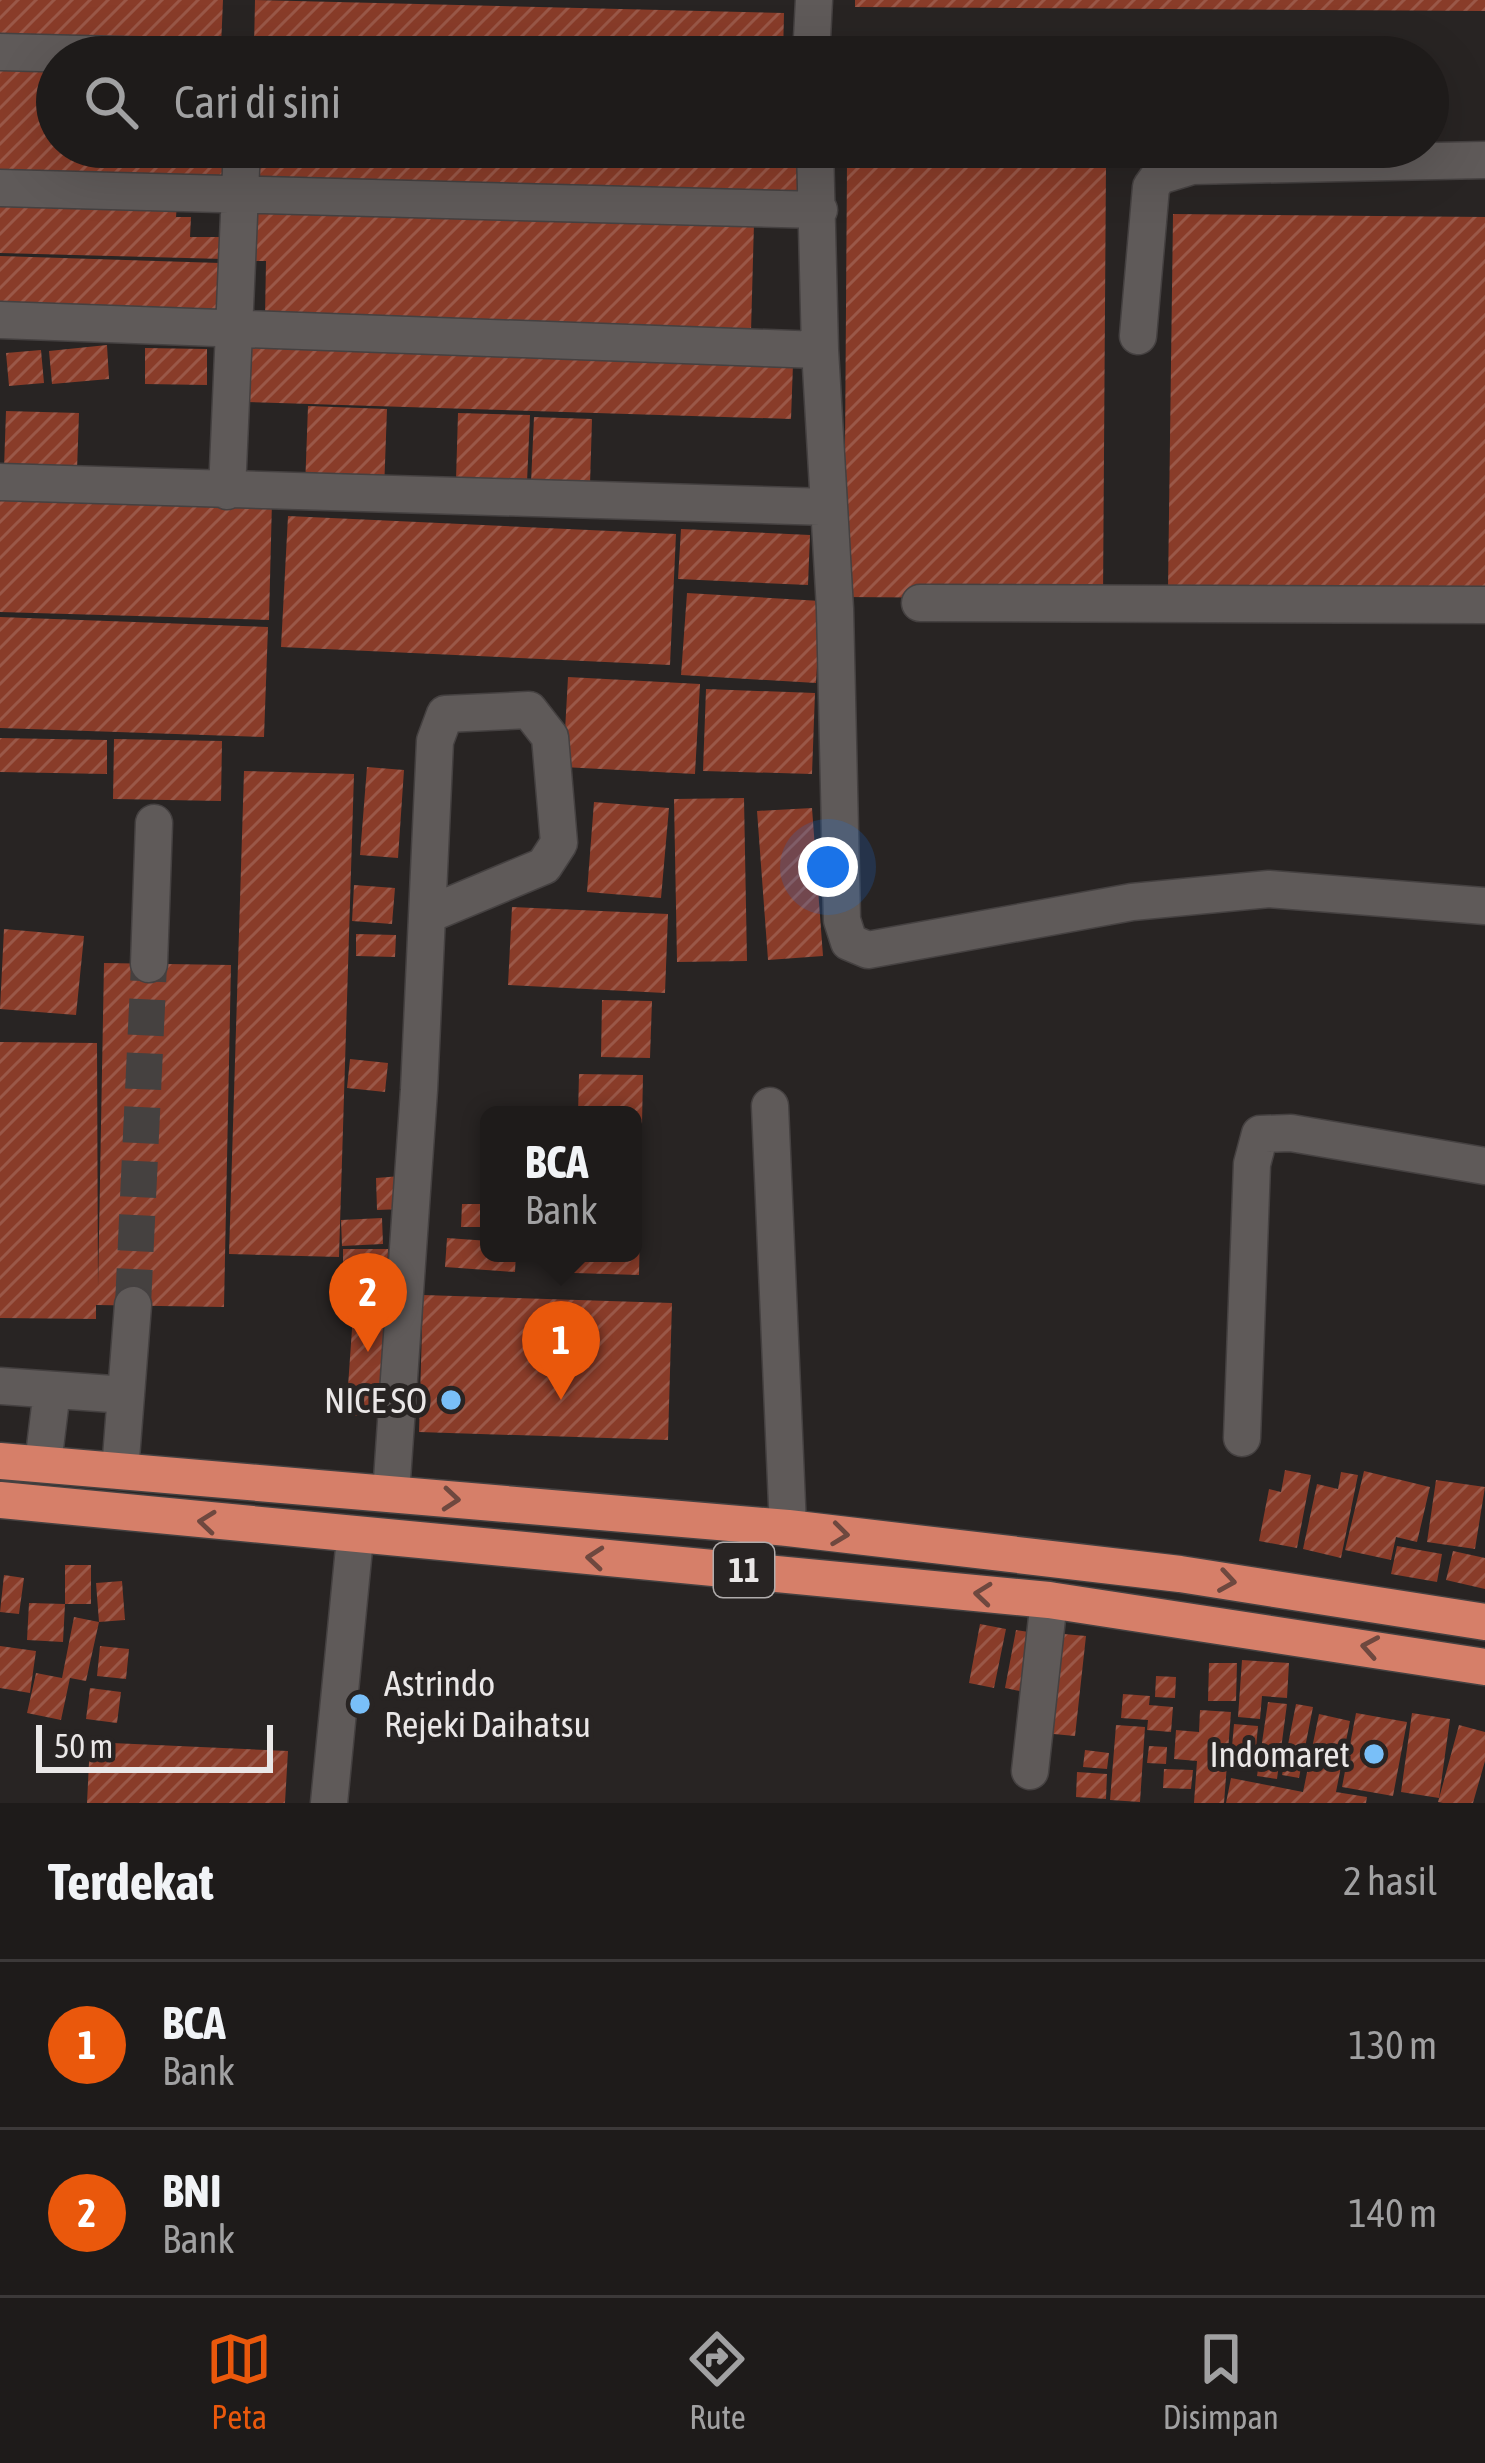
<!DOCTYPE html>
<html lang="id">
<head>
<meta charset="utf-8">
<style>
  :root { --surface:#1e1b1a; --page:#2b2827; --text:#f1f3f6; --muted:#a1a1a2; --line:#3c3939; --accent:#ea580c }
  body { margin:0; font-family:"Asap Condensed",sans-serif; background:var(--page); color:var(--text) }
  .scale { position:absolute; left:36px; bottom:30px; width:237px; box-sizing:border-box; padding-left:12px; border:6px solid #eae7e7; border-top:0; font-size:33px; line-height:42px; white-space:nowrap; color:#eae7e7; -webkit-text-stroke:9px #282423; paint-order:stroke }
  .you { position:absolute; left:828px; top:867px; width:42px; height:42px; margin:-30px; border:9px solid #fff; border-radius:50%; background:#1a73e8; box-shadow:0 0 0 18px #1a73e833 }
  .badge { display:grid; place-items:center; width:78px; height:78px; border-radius:50%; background:var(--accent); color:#fff; font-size:39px; font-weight:700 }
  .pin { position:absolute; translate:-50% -99px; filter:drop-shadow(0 3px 6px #0008) }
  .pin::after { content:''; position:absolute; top:63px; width:42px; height:36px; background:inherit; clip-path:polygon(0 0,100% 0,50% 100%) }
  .popup { position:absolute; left:480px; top:1106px; width:162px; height:156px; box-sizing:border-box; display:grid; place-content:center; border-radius:18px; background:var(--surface); filter:drop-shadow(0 3px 9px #0005); font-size:39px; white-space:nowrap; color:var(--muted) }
  .popup b { font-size:45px; color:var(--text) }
  .popup::after { content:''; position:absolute; left:50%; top:100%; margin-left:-24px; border:24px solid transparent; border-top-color:var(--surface) }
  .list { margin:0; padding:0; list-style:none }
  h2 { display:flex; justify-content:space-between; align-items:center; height:156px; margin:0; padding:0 48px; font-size:51px }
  h2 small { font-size:39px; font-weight:400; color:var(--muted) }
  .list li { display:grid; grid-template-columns:78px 1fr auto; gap:36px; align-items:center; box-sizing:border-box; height:168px; padding:0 48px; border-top:3px solid var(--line) }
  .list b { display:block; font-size:45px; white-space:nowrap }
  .list p { margin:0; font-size:39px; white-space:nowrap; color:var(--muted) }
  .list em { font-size:39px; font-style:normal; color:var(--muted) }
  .icon { flex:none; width:66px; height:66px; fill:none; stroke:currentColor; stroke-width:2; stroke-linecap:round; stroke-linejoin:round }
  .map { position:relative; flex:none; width:1485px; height:1803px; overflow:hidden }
  .search { position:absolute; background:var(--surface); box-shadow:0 12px 48px #0002; left:36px; right:36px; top:36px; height:132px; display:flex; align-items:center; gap:30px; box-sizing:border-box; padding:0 42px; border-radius:66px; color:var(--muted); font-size:45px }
  .sheet { height:492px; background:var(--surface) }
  nav { display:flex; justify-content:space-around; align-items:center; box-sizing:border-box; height:168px; border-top:3px solid var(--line); background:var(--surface); font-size:33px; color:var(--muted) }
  nav a { display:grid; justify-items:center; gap:6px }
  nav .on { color:var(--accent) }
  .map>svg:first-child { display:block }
</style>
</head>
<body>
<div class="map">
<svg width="1485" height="1803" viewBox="0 0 1485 1803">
  <defs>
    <pattern id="building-hatch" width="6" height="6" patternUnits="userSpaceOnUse" patternTransform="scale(3)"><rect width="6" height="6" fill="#893c29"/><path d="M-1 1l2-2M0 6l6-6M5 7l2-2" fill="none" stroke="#9a5848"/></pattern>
  </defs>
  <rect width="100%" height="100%" fill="#282423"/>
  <!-- building -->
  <path fill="url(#building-hatch)" d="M0,0h223l-2,47 -221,-8z
    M255,0l529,13 -1,44h-229l-300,-10z
    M855,0h630v11l-630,-4z
    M0,67l57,2v78h171l-1,34 -227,-7z
    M252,147l546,1 -1,54 -546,-17z
    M847,162l259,1 -3,436 -259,-2z
    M0,199l177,5 -1,13h15l-1,20h34l-1,22 -223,-6z
    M252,206l502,17 -3,109 -486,-15 1,-56h-16z
    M1173,214l312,3v375l-317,-3z
    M0,256l220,7 -2,50 -218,-6z
    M107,345l2,34 -57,5 -3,-33z
    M246,346l547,18 -2,55 -547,-17z
    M145,348l62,1v36l-62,-1z
    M41,350l3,33 -35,3 -3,-33z
    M308,406l79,3 -3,82 -79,-3z
    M6,411l73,2 -2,57 -73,-2z
    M458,413l72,2 -3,67 -71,-2z
    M534,417l58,2 -2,66 -59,-2z
    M0,494l272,7 -3,119 -269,-8z
    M288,516l388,18 -6,131 -389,-18z
    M681,529l129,6 -2,50 -130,-6z
    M687,593l134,8 -5,82 -135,-8z
    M0,617l268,10 -4,110 -264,-9z
    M568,677l132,7 -5,90 -132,-7z
    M706,689l109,4 -3,81 -109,-3z
    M0,738l107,2v34l-107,-2z
    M114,739l108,2 -1,60 -108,-2z
    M367,767l37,3 -6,88 -38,-3z
    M244,771l110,3 -15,483 -110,-3z
    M744,798l3,163 -70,1 -3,-163z
    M594,802l75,6 -8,90 -74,-6z
    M812,808l11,148 -55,4 -11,-149z
    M354,885l41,3 -3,36 -40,-3z
    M512,907l156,7 -3,79 -157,-8z
    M4,929l80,7 -8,79 -76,-6z
    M356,934l40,1 -1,22 -39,-1z
    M104,963l127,2 -7,342 -128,-2v14l-96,-1v-276l97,1 1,245z
    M602,1000l50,1 -2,57 -49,-1z
    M350,1059l38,4 -3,29 -38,-4z
    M579,1074l64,1 -4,200 -65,-2 1,-20h58v-138h-55z
    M401,1176l2,33 -26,1 -1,-32z
    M462,1204h27v23h-28z
    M382,1218l1,26 -41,2 -1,-26z
    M447,1238l42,3v12h27l-1,19 -70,-5z
    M343,1249h45l-1,27 -44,-1z
    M355,1286l36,3 -10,128 -35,-2z
    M423,1295l249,8 -4,137 -249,-8z
    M1285,1470l26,5 -14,73 -38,-7 10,-52 12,3z
    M1364,1471l66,16 -13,55 -21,-5 -5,23 -46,-10z
    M1341,1472l17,3 -17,83 -38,-9 14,-65 21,5z
    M1436,1480l49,7 -10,62 -48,-7z
    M1397,1546l45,8 -5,28 -46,-8z
    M1453,1551l32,7v31l-39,-9z
    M65,1565h26v39h-26l-2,38 -36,-2 2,-37 36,1z
    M4,1575l20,3 -5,36 -19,-2z
    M122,1581l3,39 -26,2 -3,-39z
    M74,1617l25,5 -13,59 -16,-3 -9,42 -34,-7 9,-40 26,5z
    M980,1624l26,5 -12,59 -25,-5z
    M1016,1630l19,3 -11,59 -19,-4z
    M1053,1633l33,3 -11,100 -32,-3z
    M0,1646l36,5 -6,42 -30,-5z
    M100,1646l29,3 -3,30 -29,-3z
    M1242,1660l47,3 -2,35 -25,-2 -2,23 -22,-2z
    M1209,1663h28l-1,38h-28z
    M1156,1676l20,1 -1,21 -20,-1z
    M90,1688l31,4 -4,31 -31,-4z
    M1123,1694l27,2 -1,9 24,2 -2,25 -24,-2 1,-10 -27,-2z
    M1268,1702l19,2 -10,75 -20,-3z
    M1296,1704l17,3 -14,71 -17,-3z
    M1200,1710l31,2 -7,91h-30l3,-42 -23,-2 2,-29 23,2z
    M1356,1713l51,9 -14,74 -51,-9z
    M1412,1713l38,6 -11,79 -38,-6z
    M1319,1714l31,7 -14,71 31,5 -1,6h-140l5,-25 72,14z
    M1234,1724l24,2 -4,44 -24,-1z
    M1116,1725l29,2 -5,75 -30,-2z
    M1459,1725l26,7v29l-12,42h-30l-5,-1z
    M90,1742l198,9 -3,52h-198z
    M1149,1746l18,1 -1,17 -19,-1z
    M1085,1750l24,3 -2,16 -24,-2z
    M1164,1769l29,1 -2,19 -28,-1z
    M1077,1772l30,2 -1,25 -30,-2z"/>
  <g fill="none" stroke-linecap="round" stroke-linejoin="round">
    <!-- minor-tunnel -->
    <path stroke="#454140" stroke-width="36" stroke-dasharray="36 18" stroke-linecap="butt" d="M133,1305l16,-341"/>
    <!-- minor casing -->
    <g stroke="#454141" stroke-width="39">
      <path id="minor" d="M0,52l199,5
        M811,57l3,-57
        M815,147l5,203
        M0,188l819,22
        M0,320l820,30 15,259 7,311 7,22 19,8 264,-48 137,-13 216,17
        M1138,336l13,-149 8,-11 33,-10 293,-6
        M0,482l828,25
        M227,491l15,-344
        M920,603l565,2
        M149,964l5,-141
        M770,1106l18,422
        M0,1386l126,9
        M1242,1438l10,-274 8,-30 31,-1 194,33
        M43,1464l9,-74
        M120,1471l13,-166
        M391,1494l28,-404 16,-349 10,-27 84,-4 21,27 9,106 -15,23 -117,49
        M1030,1771l19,-171
        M329,1803l26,-265"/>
    </g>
    <!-- highway casing -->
    <g stroke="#454141" stroke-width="39">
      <path id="highway" d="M0,1461l788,67 392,46 305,48
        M0,1500l1049,100 436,67"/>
    </g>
    <!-- minor -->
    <use href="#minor" stroke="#5f5a59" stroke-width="36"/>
    <!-- highway -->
    <use href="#highway" stroke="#d67f69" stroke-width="36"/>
  </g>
  <!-- one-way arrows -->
  <defs><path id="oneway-chevron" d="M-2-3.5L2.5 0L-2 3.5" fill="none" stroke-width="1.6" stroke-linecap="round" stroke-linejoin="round" transform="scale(3)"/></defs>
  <g stroke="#6e483f">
    <use href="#oneway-chevron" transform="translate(451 1499) rotate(5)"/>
    <use href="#oneway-chevron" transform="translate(207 1522) rotate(-174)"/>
    <use href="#oneway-chevron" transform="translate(840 1534) rotate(7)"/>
    <use href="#oneway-chevron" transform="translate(595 1558) rotate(-175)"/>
    <use href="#oneway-chevron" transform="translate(1227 1581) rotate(9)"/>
    <use href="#oneway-chevron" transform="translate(983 1594) rotate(-174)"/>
    <use href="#oneway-chevron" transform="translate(1370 1647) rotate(-170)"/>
  </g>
  <!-- markers -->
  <g fill="#79bff8" stroke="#282423" stroke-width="4.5">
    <circle cx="451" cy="1400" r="12"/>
    <circle cx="360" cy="1704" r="12"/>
    <circle cx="1374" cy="1754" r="12"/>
  </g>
  <g text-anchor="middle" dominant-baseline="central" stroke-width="10" stroke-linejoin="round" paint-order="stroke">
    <!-- shield labels -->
    <rect fill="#282423" stroke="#b0acac" stroke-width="3" x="714" y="1543" width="60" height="54" rx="9"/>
    <g font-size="33" font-weight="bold" fill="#eae7e7">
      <text x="744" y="1570">11</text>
    </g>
    <!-- poi labels -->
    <g font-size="36" fill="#eae7e7" stroke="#282423" text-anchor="end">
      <text x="427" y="1400">NICE SO</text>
      <text x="384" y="1683" text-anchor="start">Astrindo<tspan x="384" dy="41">Rejeki Daihatsu</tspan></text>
      <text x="1350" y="1754">Indomaret</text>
    </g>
  </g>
</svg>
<div class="scale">50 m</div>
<div class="you"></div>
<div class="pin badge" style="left:561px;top:1400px">1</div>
<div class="popup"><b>BCA</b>Bank</div>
<div class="pin badge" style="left:368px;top:1352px">2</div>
<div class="search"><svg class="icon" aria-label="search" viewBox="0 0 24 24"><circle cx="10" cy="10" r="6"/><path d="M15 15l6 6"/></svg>Cari di sini</div>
</div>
<section class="sheet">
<h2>Terdekat<small>2 hasil</small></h2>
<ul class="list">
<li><span class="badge">1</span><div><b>BCA</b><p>Bank</p></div><em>130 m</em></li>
<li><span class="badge">2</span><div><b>BNI</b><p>Bank</p></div><em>140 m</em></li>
</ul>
</section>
<nav>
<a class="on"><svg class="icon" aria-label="map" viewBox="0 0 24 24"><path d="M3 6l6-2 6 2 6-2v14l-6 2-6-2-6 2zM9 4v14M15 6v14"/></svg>Peta</a>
<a><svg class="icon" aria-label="directions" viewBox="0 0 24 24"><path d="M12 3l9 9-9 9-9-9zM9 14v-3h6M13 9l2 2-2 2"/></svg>Rute</a>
<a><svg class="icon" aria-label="saved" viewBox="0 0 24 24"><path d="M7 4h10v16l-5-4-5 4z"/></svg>Disimpan</a>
</nav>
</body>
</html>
